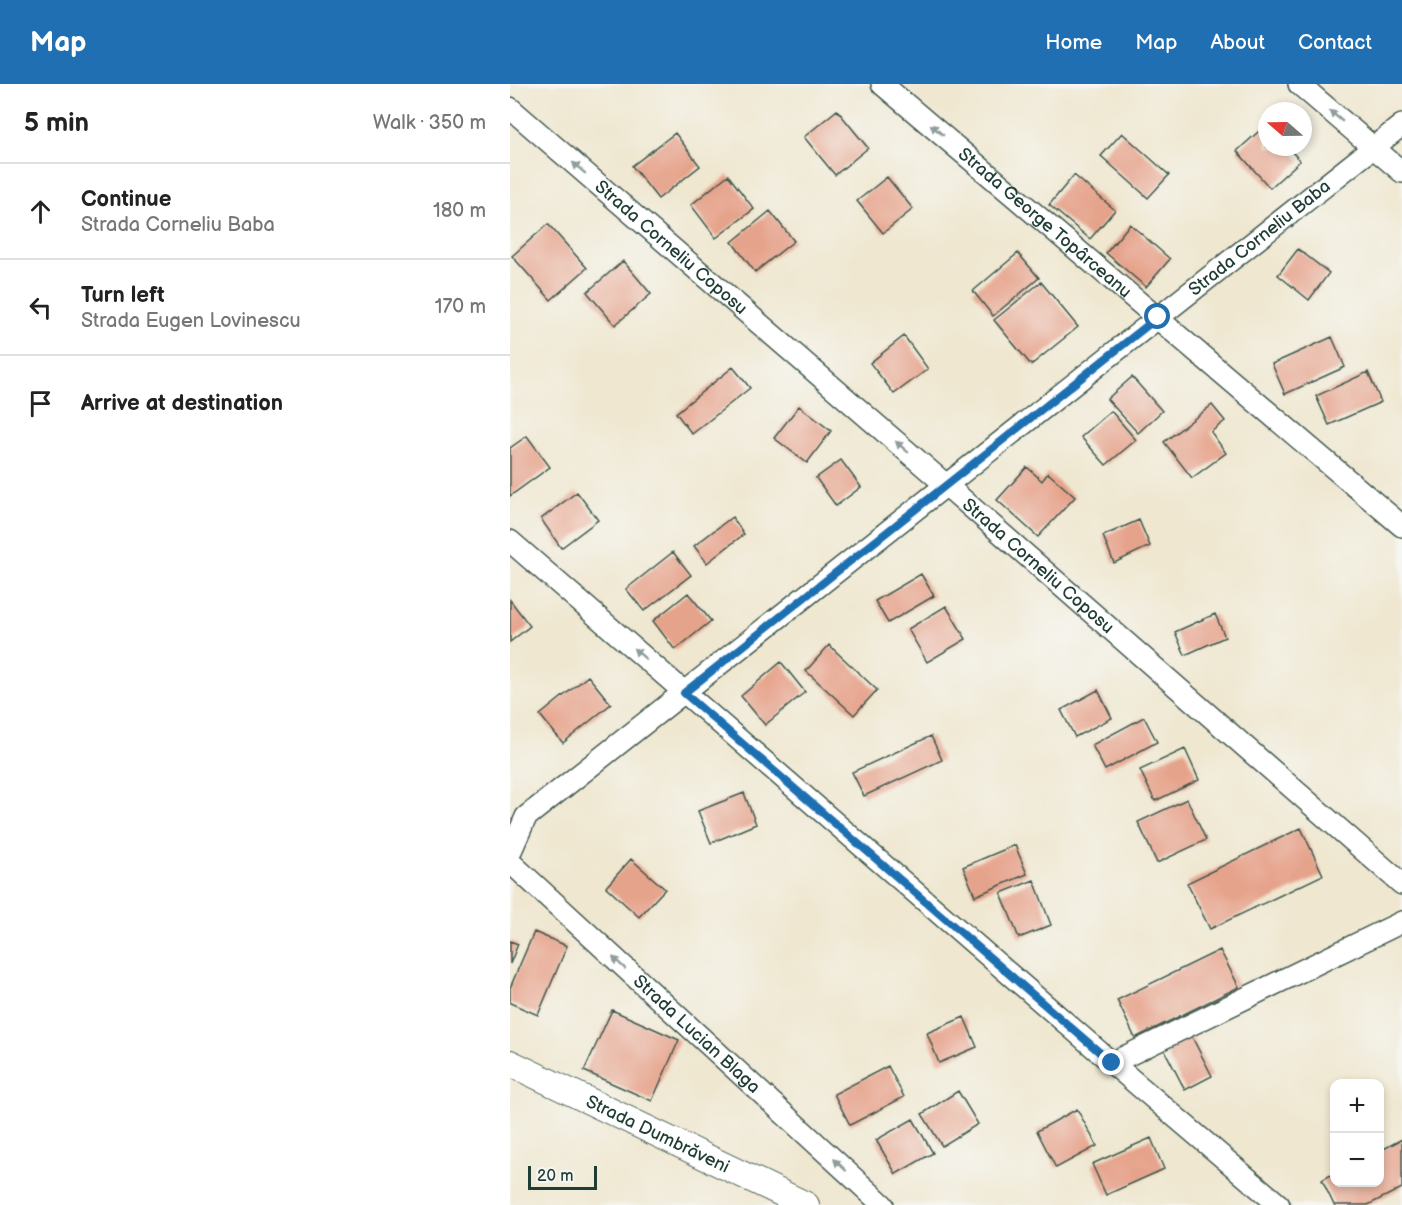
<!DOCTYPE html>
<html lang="en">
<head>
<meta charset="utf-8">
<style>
  :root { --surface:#fff; --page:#f2f2f2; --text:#222; --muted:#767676; --line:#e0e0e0; --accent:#1f6fb2 }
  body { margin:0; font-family:"Balsamiq Sans",sans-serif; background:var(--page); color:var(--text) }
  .controls { position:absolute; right:18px; bottom:18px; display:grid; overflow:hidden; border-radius:12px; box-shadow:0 3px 9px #0003 }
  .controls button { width:54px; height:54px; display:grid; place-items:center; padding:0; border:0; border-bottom:2px solid var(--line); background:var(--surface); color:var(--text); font:30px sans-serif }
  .compass { position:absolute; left:748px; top:18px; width:54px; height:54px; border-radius:50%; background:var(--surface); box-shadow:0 3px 9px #0003; rotate:290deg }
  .scale { position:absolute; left:18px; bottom:15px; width:69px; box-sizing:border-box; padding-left:6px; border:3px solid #1f3d34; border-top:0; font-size:16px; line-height:21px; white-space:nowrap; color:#1f3d34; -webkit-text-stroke:4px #f6f6f2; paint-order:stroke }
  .stop { position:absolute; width:18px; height:18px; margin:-14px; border:4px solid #1f6fb2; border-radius:50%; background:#fff }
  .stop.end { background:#1f6fb2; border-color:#fff; box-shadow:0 2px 6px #0008 }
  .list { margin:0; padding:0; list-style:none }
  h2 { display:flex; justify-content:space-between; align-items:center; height:78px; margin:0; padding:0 24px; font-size:26px }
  h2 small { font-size:20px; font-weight:400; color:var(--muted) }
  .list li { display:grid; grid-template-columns:39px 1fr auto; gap:18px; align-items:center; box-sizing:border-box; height:96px; padding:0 24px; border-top:2px solid var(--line) }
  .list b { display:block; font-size:22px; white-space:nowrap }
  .list p { margin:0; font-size:20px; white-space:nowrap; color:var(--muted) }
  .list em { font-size:20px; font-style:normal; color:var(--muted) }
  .icon { flex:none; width:33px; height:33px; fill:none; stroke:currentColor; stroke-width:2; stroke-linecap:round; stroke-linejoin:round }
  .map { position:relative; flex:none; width:892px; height:1121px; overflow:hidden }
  header { display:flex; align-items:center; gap:36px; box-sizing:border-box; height:84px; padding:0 30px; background:var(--accent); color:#fff }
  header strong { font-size:28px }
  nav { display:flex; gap:33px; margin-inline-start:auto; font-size:21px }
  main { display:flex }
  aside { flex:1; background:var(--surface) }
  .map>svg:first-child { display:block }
</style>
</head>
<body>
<header>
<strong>Map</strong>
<nav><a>Home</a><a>Map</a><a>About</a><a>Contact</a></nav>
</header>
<main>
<aside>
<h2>5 min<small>Walk · 350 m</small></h2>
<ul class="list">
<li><svg class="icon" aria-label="ahead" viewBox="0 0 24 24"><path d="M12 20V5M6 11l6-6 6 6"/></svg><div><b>Continue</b><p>Strada Corneliu Baba</p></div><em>180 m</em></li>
<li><svg class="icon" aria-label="left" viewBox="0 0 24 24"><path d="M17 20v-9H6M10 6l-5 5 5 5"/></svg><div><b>Turn left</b><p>Strada Eugen Lovinescu</p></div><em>170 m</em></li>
<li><svg class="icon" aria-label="arrive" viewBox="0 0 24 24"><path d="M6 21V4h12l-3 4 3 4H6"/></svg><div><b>Arrive at destination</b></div></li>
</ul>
</aside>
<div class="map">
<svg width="892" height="1121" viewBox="0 0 892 1121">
  <rect width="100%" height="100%" fill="#f6f6f2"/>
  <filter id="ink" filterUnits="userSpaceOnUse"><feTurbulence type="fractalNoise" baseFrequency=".0167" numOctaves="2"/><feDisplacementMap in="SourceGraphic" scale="12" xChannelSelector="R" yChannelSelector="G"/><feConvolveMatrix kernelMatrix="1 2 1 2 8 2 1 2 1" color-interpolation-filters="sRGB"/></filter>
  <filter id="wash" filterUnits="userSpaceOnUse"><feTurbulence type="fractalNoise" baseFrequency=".008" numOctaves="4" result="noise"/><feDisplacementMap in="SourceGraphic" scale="24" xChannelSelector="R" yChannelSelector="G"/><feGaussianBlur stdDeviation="1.35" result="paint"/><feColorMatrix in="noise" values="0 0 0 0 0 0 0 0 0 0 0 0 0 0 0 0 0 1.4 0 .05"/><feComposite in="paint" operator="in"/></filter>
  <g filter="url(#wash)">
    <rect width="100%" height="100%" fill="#efe7d0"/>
    <g id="blocks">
      <!-- building -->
      <path fill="#e6a38b" d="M327,26l31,38 -33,27 -31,-38z
        M757,40v23h21l12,14 -30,27 -33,-37z
        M165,49l25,33 -42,33 -26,-33z
        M612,49l47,42 -21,23 -47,-42z
        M218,91l26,34 -38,29 -25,-33z
        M564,91l41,35 -25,29 -41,-34z
        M377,93l26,32 -30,24 -26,-32z
        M260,127l24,30 -39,31 -23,-30z
        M38,140l39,44 -36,32 -39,-44z
        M620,140l40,35 -24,28 -40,-34z
        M788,165l31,24 -20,27 -31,-25z
        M508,169l21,25 -46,38 -20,-25z
        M113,177l28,33 -36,31 -28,-33z
        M531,198l37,45 -47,38 -37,-45z
        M394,252l24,33 -34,25 -24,-31z
        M822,253l13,30 -60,27 -13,-30z
        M223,283l17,21 -58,46 -16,-21z
        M858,288l13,30 -52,23 -13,-29z
        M622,293l30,34 -24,22 -31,-34z
        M702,321l13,16 -14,11 15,21 -34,25 -28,-36z
        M289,322l32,25 -24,32 -33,-25z
        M601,327l25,29 -30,25 -25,-28z
        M17,352l23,31 -40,29v-48z
        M331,376l20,27 -25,19 -20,-28z
        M517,383l15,14 6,-8 27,24 -37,40 -41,-37z
        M67,408l21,28 -37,28 -20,-29z
        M222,433l12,17 -37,29 -13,-17z
        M629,436l11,26 -36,17 -11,-27z
        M163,468l18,23 -47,36 -18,-22z
        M411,490l13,22 -46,27 -13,-22z
        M178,509l23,28 -36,29 -22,-29z
        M0,516l20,26 -20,16z
        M436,522l20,33 -39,23 -19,-33z
        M705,530l10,23 -40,18 -10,-23z
        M319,561l48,45 -23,25 -48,-44z
        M271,578l24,30 -40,33 -24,-29z
        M78,592l23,28 -48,39 -23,-28z
        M588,606l14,28 -37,19 -14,-27z
        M634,633l13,25 -52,28 -13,-25z
        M421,652l11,24 -78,36 -12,-24z
        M675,665l14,31 -44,21 -15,-31z
        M234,709l12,31 -45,19 -13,-32z
        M677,715l19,41 -49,23 -19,-41z
        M791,744l22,47 -113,54 -23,-46z
        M505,761l12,29 -52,22 -12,-29z
        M121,775l34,30 -26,28 -33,-30z
        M524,796l17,45 -32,13 -18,-45z
        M24,848l33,14 -29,69 -28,-12v-15z
        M0,857l8,3 -8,20z
        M710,866l19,37 -104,51 -18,-38z
        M102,926l67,30 -27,61 -68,-30z
        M454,933l13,30 -38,16 -12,-30z
        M681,951l21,41 -27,14 -21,-41z
        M378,982l16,31 -54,28 -16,-31z
        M448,1007l20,33 -36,22 -20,-32z
        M567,1025l20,37 -41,22 -19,-37z
        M403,1035l20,34 -37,21 -20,-34z
        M641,1054l13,31 -58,26 -14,-31z
        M892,1055v49l-34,17h-34l-12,-25 12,-7v9h46v-31z"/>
    </g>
  </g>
  <g filter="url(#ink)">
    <use href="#blocks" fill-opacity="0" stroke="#3e564b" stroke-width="1.5"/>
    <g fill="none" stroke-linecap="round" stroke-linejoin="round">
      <!-- minor casing -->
      <g stroke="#3e564b" stroke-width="24">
        <g id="minor">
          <path id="s1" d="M372,0l520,442"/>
          <path d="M789,0l103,88"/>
          <path id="s2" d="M0,24l436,377 456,399"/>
          <path d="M0,457l602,522 167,142"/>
          <path id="s3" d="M0,769l16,-36 876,-692"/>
          <path id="s4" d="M0,778l373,343"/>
          <path d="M602,979l290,-141"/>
        </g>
      </g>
      <!-- tertiary casing -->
      <g stroke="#3e564b" stroke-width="28">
        <g id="tertiary">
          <path id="s5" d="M0,979l296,142"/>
        </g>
      </g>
      <!-- minor -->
      <use href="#minor" stroke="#fff" stroke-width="21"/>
      <!-- tertiary -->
      <use href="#tertiary" stroke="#fff" stroke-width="26"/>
    </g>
    <!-- one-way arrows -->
    <defs><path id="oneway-solid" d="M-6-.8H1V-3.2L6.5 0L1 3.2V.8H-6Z" transform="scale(1.5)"/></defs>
    <g fill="#8f9e9a">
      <use href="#oneway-solid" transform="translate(826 32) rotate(-140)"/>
      <use href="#oneway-solid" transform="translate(427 46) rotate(-140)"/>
      <use href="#oneway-solid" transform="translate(69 84) rotate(-139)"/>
      <use href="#oneway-solid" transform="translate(392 363) rotate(-139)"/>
      <use href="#oneway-solid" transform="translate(130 570) rotate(-139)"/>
      <use href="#oneway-solid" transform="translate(109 879) rotate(-137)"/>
      <use href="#oneway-solid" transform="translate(330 1081) rotate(-137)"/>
    </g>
  </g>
  <g fill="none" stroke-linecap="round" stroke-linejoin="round" filter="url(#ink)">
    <!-- route -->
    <path stroke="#1f6fb2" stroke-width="8" d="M602,979l-428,-370 474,-376"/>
  </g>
  <g text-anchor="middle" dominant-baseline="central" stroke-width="6" stroke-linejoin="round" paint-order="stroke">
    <!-- street labels -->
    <g font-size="18" fill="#1f3d34" stroke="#f6f6f2">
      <text stroke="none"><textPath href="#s1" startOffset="214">Strada George Topârceanu</textPath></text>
      <text stroke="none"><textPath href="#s3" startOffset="974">Strada Corneliu Baba</textPath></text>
      <text stroke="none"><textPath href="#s2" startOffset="213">Strada Corneliu Coposu</textPath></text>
      <text stroke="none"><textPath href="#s2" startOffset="699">Strada Corneliu Coposu</textPath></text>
      <text stroke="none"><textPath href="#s4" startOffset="254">Strada Lucian Blaga</textPath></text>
      <text stroke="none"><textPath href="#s5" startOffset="164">Strada Dumbrăveni</textPath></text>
    </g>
  </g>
</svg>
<div class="controls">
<button>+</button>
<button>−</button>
</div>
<svg class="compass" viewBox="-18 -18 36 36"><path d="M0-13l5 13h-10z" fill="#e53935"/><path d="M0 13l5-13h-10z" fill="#767676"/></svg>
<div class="scale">20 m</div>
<div class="stop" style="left:648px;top:233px"></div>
<div class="stop end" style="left:602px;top:979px"></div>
</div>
</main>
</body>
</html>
